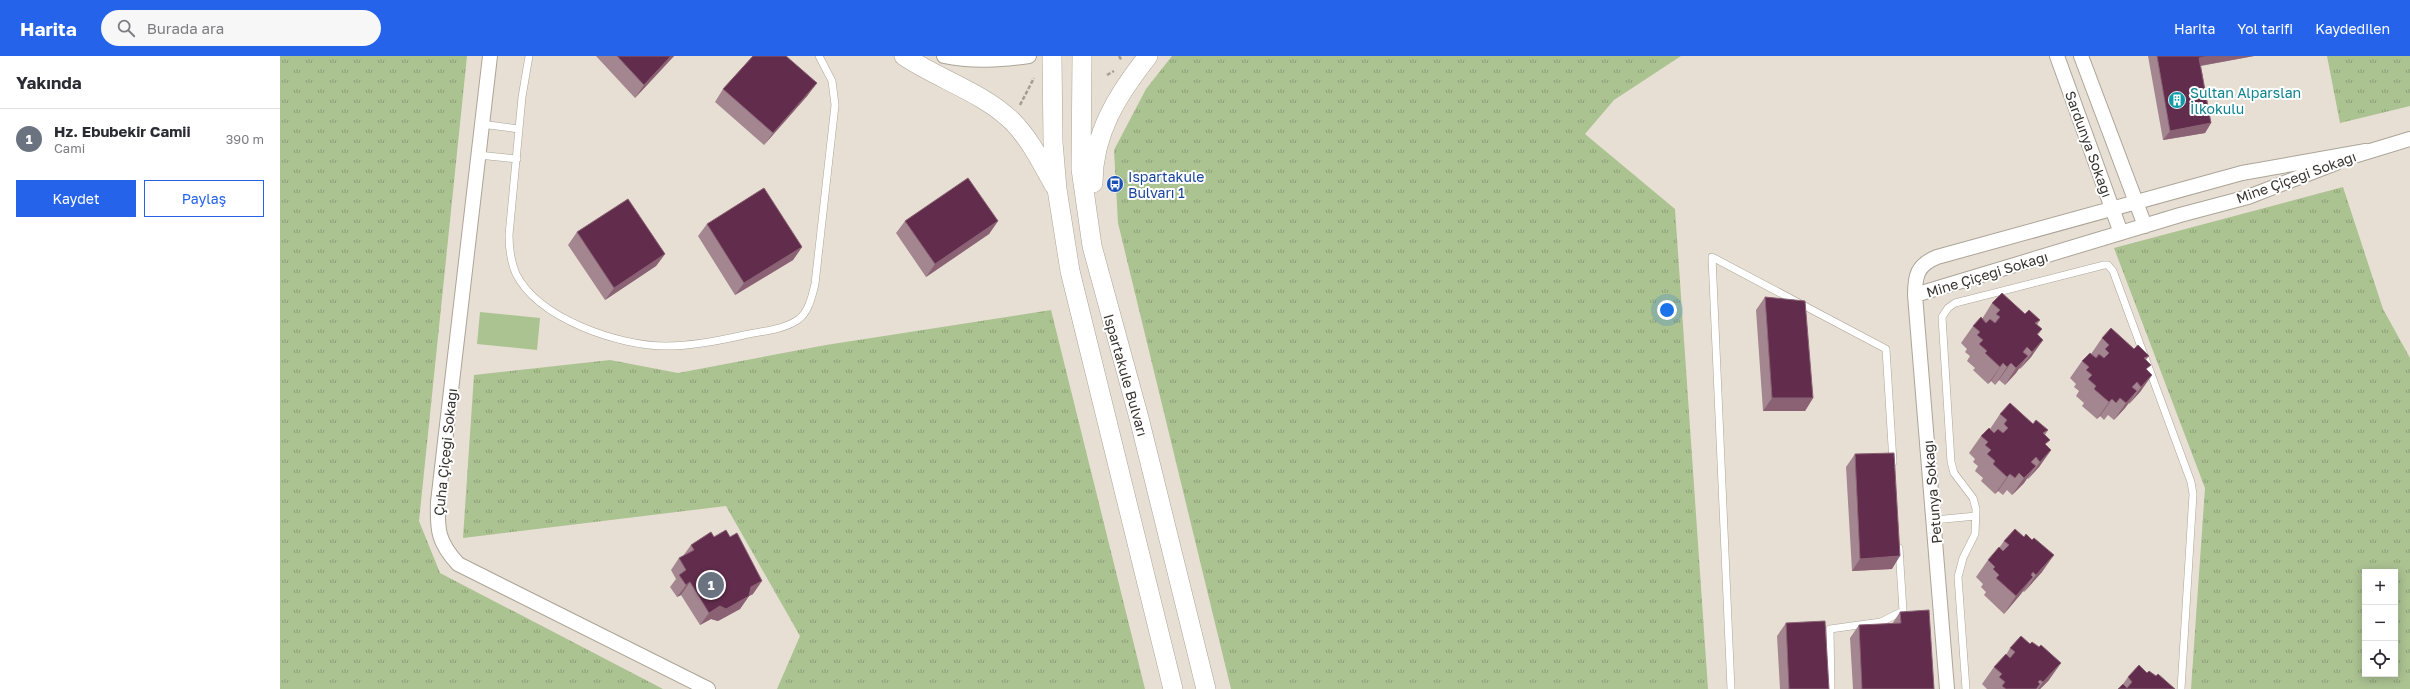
<!DOCTYPE html>
<html lang="tr">
<head>
<meta charset="utf-8">
<style>
  :root { --surface:#fff; --page:#f7f7f7; --text:#2b2b33; --muted:#7c7c81; --line:#e1e1e2; --accent:#2563eb }
  body { margin:0; font-family:"Golos Text",sans-serif; background:var(--page); color:var(--text) }
  .controls { position:absolute; right:12px; bottom:12px; display:grid; overflow:hidden; border-radius:0px; box-shadow:0 2px 10px #0003 }
  .controls button { width:36px; height:36px; display:grid; place-items:center; padding:0; border:0; border-bottom:1px solid var(--line); background:var(--surface); color:var(--text); font:20px sans-serif }
  .you { position:absolute; left:1387px; top:254px; width:14px; height:14px; margin:-10px; border:3px solid #fff; border-radius:50%; background:#1a73e8; box-shadow:0 0 0 6px #1a73e833 }
  .badge { display:grid; place-items:center; width:26px; height:26px; border-radius:50%; background:var(--accent); color:#fff; font-size:13px; font-weight:700 }
  .pin { position:absolute; translate:-50% -50%; border:2px solid #fff; box-shadow:0 1px 4px #0006 }
  .list { margin:0; padding:0; list-style:none }
  h2 { display:flex; justify-content:space-between; align-items:center; height:52px; margin:0; padding:0 16px; font-size:17px }
  h2 small { font-size:13px; font-weight:400; color:var(--muted) }
  .list li { display:grid; grid-template-columns:26px 1fr auto; gap:12px; align-items:center; box-sizing:border-box; height:60px; padding:0 16px; border-top:1px solid var(--line) }
  .list b { display:block; font-size:15px; white-space:nowrap }
  .list p { margin:0; font-size:13px; white-space:nowrap; color:var(--muted) }
  .list em { font-size:13px; font-style:normal; color:var(--muted) }
  .actions { display:flex; gap:8px; padding:12px 16px }
  .actions a { flex:1; padding:9px 0; border:1px solid var(--accent); border-radius:0px; text-align:center; font-size:14px; color:var(--accent) }
  .actions .main { background:var(--accent); color:#fff }
  .icon { flex:none; width:22px; height:22px; fill:none; stroke:currentColor; stroke-width:2; stroke-linecap:round; stroke-linejoin:round }
  .map { position:relative; flex:none; width:2130px; height:633px; overflow:hidden }
  header { display:flex; align-items:center; gap:24px; box-sizing:border-box; height:56px; padding:0 20px; background:var(--accent); color:#fff }
  header strong { font-size:19px }
  nav { display:flex; gap:22px; margin-inline-start:auto; font-size:14px }
  .search { width:280px; height:36px; background:var(--page); display:flex; align-items:center; gap:10px; box-sizing:border-box; padding:0 14px; border-radius:22px; color:var(--muted); font-size:15px }
  main { display:flex }
  aside { flex:1; background:var(--surface) }
  .map>svg:first-child { display:block }
</style>
</head>
<body>
<header>
<strong>Harita</strong>
<div class="search"><svg class="icon" aria-label="search" viewBox="0 0 24 24"><circle cx="10" cy="10" r="6"/><path d="M15 15l6 6"/></svg>Burada ara</div>
<nav><a>Harita</a><a>Yol tarifi</a><a>Kaydedilen</a></nav>
</header>
<main>
<aside>
<h2>Yakında<small></small></h2>
<ul class="list">
<li><span class="badge" style="background:#6b7280">1</span><div><b>Hz. Ebubekir Camii</b><p>Cami</p></div><em>390 m</em></li>
</ul>
<div class="actions"><a class="main">Kaydet</a><a>Paylaş</a></div>
</aside>
<div class="map">
<svg width="2130" height="633" viewBox="0 0 2130 633">
  <defs>
    <pattern id="grass-tufts" width="24" height="20" patternUnits="userSpaceOnUse"><rect width="24" height="20" fill="#abc291"/><path d="M3 7l-1-3M5 7V3M7 7l1-3M15 17l-1-3M17 17v-4M19 17l1-3" fill="none" stroke="#8c9e77"/></pattern>
  </defs>
  <rect width="100%" height="100%" fill="#e7dfd3"/>
  <!-- grass -->
  <path fill="url(#grass-tufts)" fill-rule="evenodd" d="M0,0h187l-48,465 21,52 223,116h-383z
    M892,0h509l-67,44 -29,34 90,75 33,480h-477l-113,-466 -4,-73 32,-61z
    M2047,0h83v50l-70,17z
    M2063,131l40,122 27,49v331h-219l14,-201 -91,-240zM2085,516h30v102h-30z
    M771,254l94,379h-368l23,-53 -74,-130 -263,32 11,-163 136,-15 68,13 148,-28z"/>
  <!-- park -->
  <path fill="#abc291" d="M200,256l60,6 -3,32 -60,-6z"/>
  <g fill="none" stroke-linecap="round" stroke-linejoin="round">
    <!-- service casing -->
    <g stroke="#aca498" stroke-width="8">
      <path id="service" d="M249,0l-7,41 -13,138c0,13 2,27 7,39 23,45 103,72 150,72 27,0 52,-5 78,-11 18,-4 40,-5 55,-16 10,-8 13,-23 16,-35l20,-179 -3,-24 -13,-25
        M201,68l38,5
        M198,99l39,4
        M1654,464l42,-4
        M1451,633l-19,-432 174,92 7,113
        M1551,633l-1,-60 51,-7 22,-11 -4,-63
        M1686,633l-8,-112 5,-19 12,-24 1,-25 -3,-11 -19,-25 -3,-11 -9,-145 6,-9 7,-5 149,-38h4l5,6 78,211 2,12 -12,195"/>
    </g>
    <!-- minor casing -->
    <g stroke="#aca498" stroke-width="16">
      <path id="minor" d="M210,0l-52,446c-1,28 0,40 20,62l250,125
        M664,0c29,6 56,4 85,0
        M1777,0l64,177
        M1801,0l64,170
        M2077,99l53,-16
        M1635,239l265,-80 68,-18 88,-34
        M1667,633l-32,-394c0,-19 2,-30 22,-38l305,-84 124,-22"/>
    </g>
    <!-- secondary casing -->
    <g stroke="#aca498" stroke-width="20">
      <path id="secondary" d="M624,0c34,23 78,36 108,65 18,18 29,41 42,64
        M772,0l1,86 4,47 13,82 103,418
        M802,0l-1,113 11,77 47,172 67,271
        M813,127c0,-50 25,-89 55,-127"/>
    </g>
    <!-- path -->
    <path stroke="#a39d94" stroke-width="2.5" stroke-dasharray="4 2" stroke-linecap="butt" d="M839,0l3,5
      M827,19l7,-4
      M740,49l14,-27"/>
    <!-- service -->
    <use href="#service" stroke="#fff" stroke-width="7"/>
    <!-- minor -->
    <use href="#minor" stroke="#fff" stroke-width="14"/>
    <!-- secondary -->
    <use href="#secondary" stroke="#fff" stroke-width="19"/>
  </g>
  <!-- wall -->
  <path fill="#a48690" d="M316,0h78l-39,42z
    M1868,0h106l-53,10 10,57 -6,10 -42,7z
    M443,33l85,6 -44,50 -49,-43z
    M625,165h93l-9,13 -63,43 -30,-44z
    M427,168l95,23 -9,13 -58,35 -37,-59z
    M297,176l88,22 -9,12 -51,34 -37,-55z
    M1485,241l48,101 -8,13h-42l-7,-101z
    M1712,247l33,11 15,6 -3,5 5,4 -4,6 5,5 -12,17 -11,12 -1,-1 -3,5 -11,12 -6,-5 -4,5 -4,-4 -3,3 -15,-14 2,-2 -8,-7 3,-5 -5,-4 2,-3 -6,-6 12,-17 9,-7z
    M1822,282l32,11 15,7 -3,4 1,10 5,5 -12,17 -11,12v-1l-4,5 -11,12 -6,-5 -4,5 -4,-4 -3,3 -15,-13 2,-3 -8,-7 3,-5 -5,-4 2,-3 -6,-6 12,-17 9,-7z
    M1720,358l33,10 15,6 -3,5 1,10 5,5 -12,17 -11,12 -1,-1 -3,5 -12,12 -5,-5 -4,5 -5,-4 -3,3 -14,-13 2,-3 -8,-7 3,-5 -5,-4 2,-3 -6,-6 12,-17 9,-7z
    M1575,398l37,115 -40,2 -6,-104z
    M434,481l39,57 -4,2 -9,13 -22,12 -7,-2 -11,6 -19,-30 -4,2 -7,-10 6,-8 -5,-9 8,-12 4,-2 8,-11z
    M1724,485l38,31 -18,20 -1,-1 -19,23 -20,-19 2,-3 -5,-5 2,-3 -7,-7 12,-17 11,-12z
    M1620,556l34,77h-81l-3,-51 9,-13 33,-1z
    M1506,567l43,66h-49l-3,-53z
    M1730,592l39,32 -9,9h-53l-5,-5 12,-17 12,-12z
    M1867,617l9,3 19,13h-57l5,-5 5,-7z"/>
  <!-- shaded-wall -->
  <path fill="#8a6274" d="M391,0h3l-39,42 9,-13z
    M1928,0h46l-61,11 6,-9z
    M537,27l-9,12 -44,50 9,-12z
    M1931,67l-6,10 -42,7 7,-9z
    M718,165l-9,13 -63,43 9,-13z
    M522,191l-9,13 -58,35 9,-12z
    M385,198l-9,12 -51,34 9,-12z
    M1763,284l-12,17 -11,12 12,-17z
    M1748,300l-12,17 -11,12 11,-17z
    M1723,307l-12,18 -3,3 12,-17z
    M1731,307l-12,17 -4,5 12,-18z
    M1872,319l-12,17 -11,12 12,-17z
    M1857,335l-12,17 -11,12 12,-17z
    M1492,342h41l-8,13h-42z
    M1832,343l-12,17 -3,3 12,-17z
    M1771,394l-12,17 -11,12 12,-17z
    M1756,410l-12,17 -12,12 12,-17z
    M1730,418l-12,17 -3,3 12,-17z
    M1774,499l-12,17 -18,20 12,-17z
    M1620,500l-8,13 -40,2 8,-12z
    M1753,521l-12,17 -17,20 12,-18z
    M482,525l-9,13 -4,2 -9,13 -22,12 -7,-2 -11,6 9,-12 42,-26z
    M410,526l-9,13 -4,2 9,-12z
    M1781,607l-12,17 -9,9h-2l5,-7z"/>
  <!-- building -->
  <path fill="#622c4c" stroke="#8a6274" d="M337,0h54l-27,29z
    M473,0h33l31,27 -44,50 -50,-44z
    M1877,0h51l-9,2 12,65 -41,8z
    M688,122l30,43 -63,43 -30,-43z
    M484,132l38,59 -58,36 -37,-59z
    M348,143l37,55 -51,34 -37,-56z
    M1722,237l23,21 4,-4 11,10 -5,3 7,6 -5,5 6,6 -11,12 -5,-5 -4,5 5,4 -12,12 -5,-5 -4,4 -4,-4 -3,4 -15,-14 2,-2 -8,-7 4,-4 -6,-5 3,-3 -7,-6 8,-9 5,6 4,-4 5,4 5,-6 -4,-3 4,-4 -8,-7z
    M1485,241l40,4 8,97h-41z
    M1831,272l23,21 4,-4 11,11 -5,2 7,7 -5,4 6,6 -11,12 -4,-5 -5,5 5,4 -11,12 -6,-5 -4,5 -4,-4 -3,3 -15,-13 2,-3 -8,-7 4,-4 -6,-5 3,-3 -7,-6 8,-8 6,5 3,-4 5,4 5,-5 -4,-4 4,-4 -7,-7z
    M1730,347l23,21 3,-4 12,10 -5,3 7,7 -5,4 6,6 -11,12 -4,-5 -5,5 5,4 -12,12 -5,-5 -4,5 -5,-4 -3,3 -14,-13 2,-3 -8,-7 4,-4 -6,-5 3,-3 -7,-6 8,-8 5,5 4,-4 5,4 5,-5 -4,-4 3,-4 -7,-6z
    M1614,397l6,103 -40,3 -5,-105z
    M1735,473l9,8 2,-3 6,6 2,-2 20,17 -18,20 -3,-3 -2,3 2,2 -17,19 -20,-18 3,-3 -6,-6 2,-2 -7,-7 11,-13 4,4 6,-6 -5,-4z
    M446,474l4,7 7,-4 25,48 -11,6 -2,9 -23,13 -6,-3 -11,7 -19,-31 -4,3 -7,-10 7,-5 -7,-12 15,-8 -3,-5 20,-13 3,5z
    M1649,554l5,79h-72l-3,-64 42,-2 -1,-11z
    M1545,565l4,68h-40l-3,-66z
    M1741,580l9,8 2,-2 7,5 2,-2 20,18 -18,19 -3,-2 -2,2 2,2 -4,5h-30l-4,-3 3,-4 -6,-5 3,-3 -8,-7 12,-13 4,4 5,-6 -5,-4z
    M1859,609l8,8 2,-2 7,5 2,-2 17,15h-57l5,-5 4,4 5,-6 -4,-5z"/>
  <!-- icons -->
  <defs>
    <g id="building-disc" transform="scale(0.9)"><circle r="9.5" fill="#0f9aa8" stroke="#fff"/><path d="M-4-6H4V6H1V3H-1V6H-4ZM-2.5-4.3h1.7v1.8h-1.7ZM.8-4.3h1.7v1.8H.8ZM-2.5-1h1.7V.8h-1.7ZM.8-1h1.7V.8H.8Z" fill="#fff"/></g>
    <g id="bus-disc" transform="scale(0.9)"><circle r="9.5" fill="#1a4fb4" stroke="#fff"/><path d="M-5-6H5V4H4V6H2V4H-2V6H-4V4H-5ZM-3.5-4V0h7V-4ZM-3.5 1.2v1.5H-2V1.2ZM2 1.2v1.5H3.5V1.2Z" fill="#fff"/></g>
  </defs>
  <g fill-rule="evenodd">
    <use href="#building-disc" x="1897" y="44"/>
    <use href="#bus-disc" x="835" y="128"/>
  </g>
  <g text-anchor="middle" dominant-baseline="central" stroke-width="4" stroke-linejoin="round" paint-order="stroke">
    <!-- culture labels -->
    <g font-size="14" fill="#0d838f" stroke="#fff" text-anchor="start">
      <text x="1910" y="36">Sultan Alparslan<tspan x="1910" dy="16">İlkokulu</tspan></text>
    </g>
    <!-- street labels -->
    <g font-size="14" fill="#37332e" stroke="#fff">
      <text transform="translate(1809 88) rotate(70)">Sardunya Sokağı</text>
      <text transform="translate(2016 121) rotate(-20)">Mine Çiçeği Sokağı</text>
      <text transform="translate(1707 218) rotate(-17)">Mine Çiçeği Sokağı</text>
      <text transform="translate(846 319) rotate(74)">Ispartakule Bulvarı</text>
      <text transform="translate(165 396) rotate(-84)">Çuha Çiçeği Sokağı</text>
      <text transform="translate(1652 436) rotate(-95)">Petunya Sokağı</text>
    </g>
    <!-- transit labels -->
    <g font-size="14" fill="#164399" stroke="#fff" text-anchor="start">
      <text x="848" y="120">Ispartakule<tspan x="848" dy="16">Bulvarı 1</tspan></text>
    </g>
  </g>
</svg>
<div class="controls">
<button>+</button>
<button>−</button>
<button><svg class="icon" aria-label="locate" viewBox="0 0 24 24"><circle cx="12" cy="12" r="6"/><path d="M12 2v4M12 18v4M2 12h4M18 12h4"/></svg></button>
</div>
<div class="you"></div>
<div class="pin badge" style="left:431px;top:529px;background:#6b7280">1</div>
</div>
</main>
</body>
</html>
